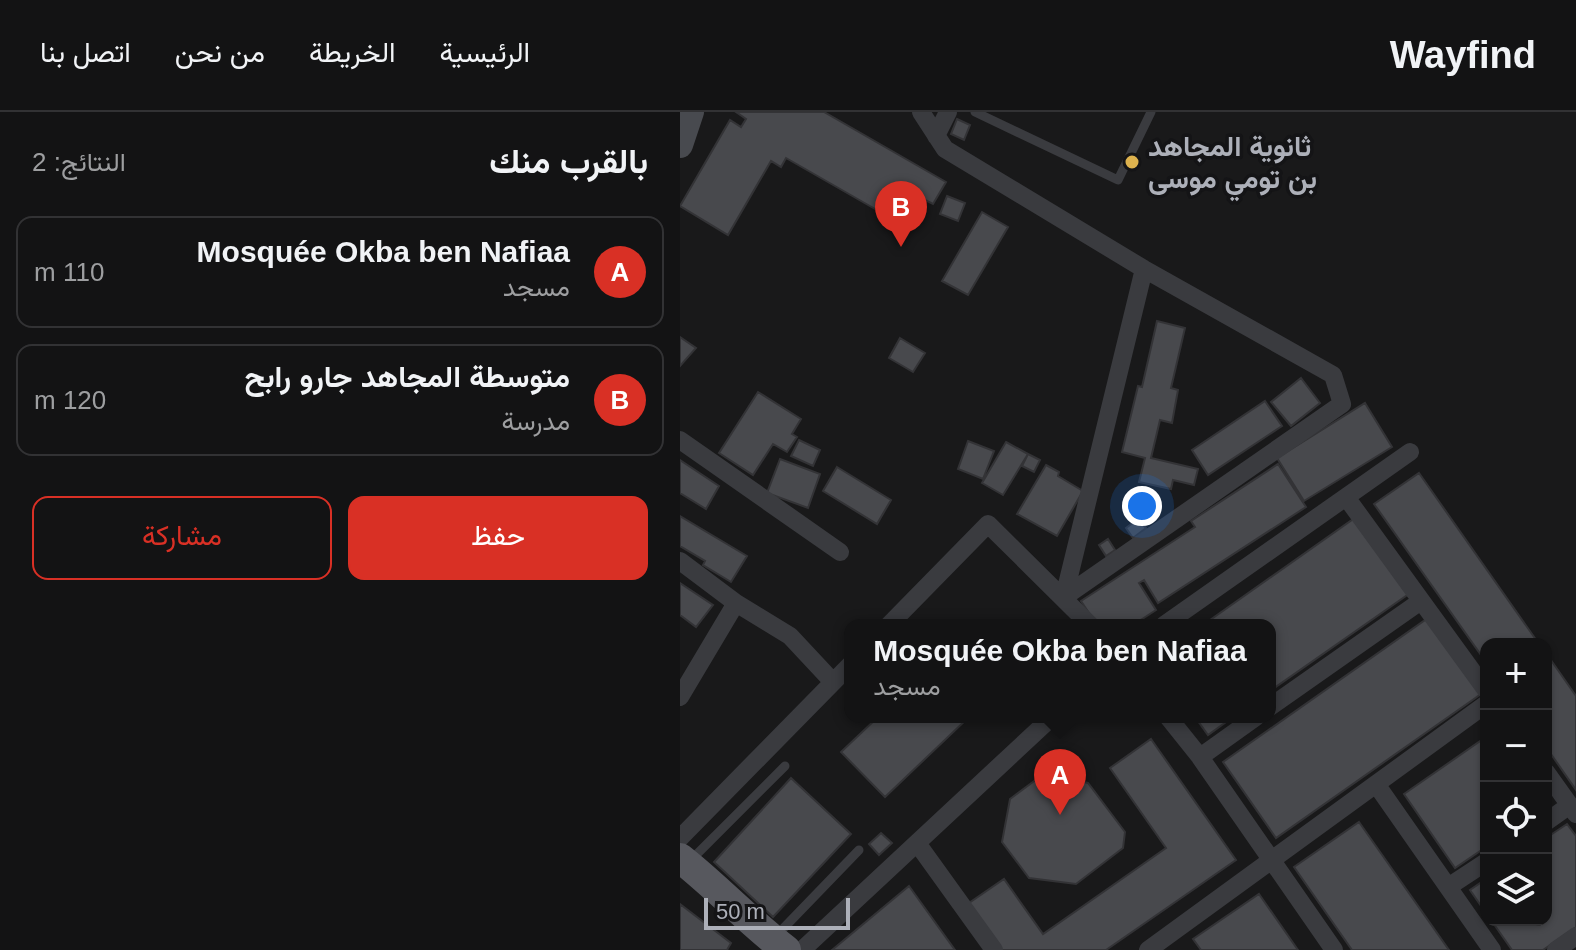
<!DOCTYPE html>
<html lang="ar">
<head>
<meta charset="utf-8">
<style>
  :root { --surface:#131314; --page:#1c1c1d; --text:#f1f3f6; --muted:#9d9ea0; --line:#323234; --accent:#d93025 }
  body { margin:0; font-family:Helvetica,Vazirmatn,sans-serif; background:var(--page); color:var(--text); direction:rtl }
  .controls { position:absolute; right:24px; bottom:24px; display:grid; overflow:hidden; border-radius:16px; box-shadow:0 2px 6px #0004 }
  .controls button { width:72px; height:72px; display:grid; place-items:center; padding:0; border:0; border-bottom:2px solid var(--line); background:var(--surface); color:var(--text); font:40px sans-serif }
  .scale { position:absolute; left:24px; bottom:20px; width:146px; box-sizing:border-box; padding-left:8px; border:4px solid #adb0b9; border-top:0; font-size:22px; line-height:28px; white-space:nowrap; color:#adb0b9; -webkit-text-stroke:6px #141416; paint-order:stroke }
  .you { position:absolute; left:462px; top:394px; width:28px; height:28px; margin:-20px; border:6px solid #fff; border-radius:50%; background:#1a73e8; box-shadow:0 0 0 12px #1a73e833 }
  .badge { display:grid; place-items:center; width:52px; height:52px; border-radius:50%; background:var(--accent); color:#fff; font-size:26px; font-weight:700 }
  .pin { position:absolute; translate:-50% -66px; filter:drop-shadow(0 2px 4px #0008) }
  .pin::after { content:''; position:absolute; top:42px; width:28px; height:24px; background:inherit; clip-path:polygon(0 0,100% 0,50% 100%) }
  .popup { position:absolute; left:164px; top:507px; width:432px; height:104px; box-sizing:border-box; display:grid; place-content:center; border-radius:16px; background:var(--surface); filter:drop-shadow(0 2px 6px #0005); font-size:26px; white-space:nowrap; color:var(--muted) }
  .popup b { font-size:30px; color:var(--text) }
  .popup::after { content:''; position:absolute; left:50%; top:100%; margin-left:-16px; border:16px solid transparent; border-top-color:var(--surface) }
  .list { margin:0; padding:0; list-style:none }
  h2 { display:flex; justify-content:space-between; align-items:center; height:104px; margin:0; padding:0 32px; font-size:34px }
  h2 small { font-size:26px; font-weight:400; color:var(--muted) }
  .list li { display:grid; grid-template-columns:52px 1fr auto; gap:24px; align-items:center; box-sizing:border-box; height:112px; margin:0 16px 16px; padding:0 16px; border:2px solid var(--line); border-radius:16px }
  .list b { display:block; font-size:30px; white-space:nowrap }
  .list p { margin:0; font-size:26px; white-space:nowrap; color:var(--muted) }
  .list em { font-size:26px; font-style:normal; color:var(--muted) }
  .actions { display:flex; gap:16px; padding:24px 32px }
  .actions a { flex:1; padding:18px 0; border:2px solid var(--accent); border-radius:16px; text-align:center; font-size:28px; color:var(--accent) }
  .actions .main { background:var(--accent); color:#fff }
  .icon { flex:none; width:44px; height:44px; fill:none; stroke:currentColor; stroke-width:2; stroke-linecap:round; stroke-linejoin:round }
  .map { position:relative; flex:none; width:896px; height:838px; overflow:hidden; direction:ltr }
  header { display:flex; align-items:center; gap:48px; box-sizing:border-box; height:112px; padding:0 40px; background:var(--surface); border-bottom:2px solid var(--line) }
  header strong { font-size:38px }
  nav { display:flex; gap:44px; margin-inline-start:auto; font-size:28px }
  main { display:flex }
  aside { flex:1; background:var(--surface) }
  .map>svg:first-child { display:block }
</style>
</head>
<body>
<header>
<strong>Wayfind</strong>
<nav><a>الرئيسية</a><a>الخريطة</a><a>من نحن</a><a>اتصل بنا</a></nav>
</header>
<main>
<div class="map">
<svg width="896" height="838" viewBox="0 0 896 838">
  <rect width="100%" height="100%" fill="#19191a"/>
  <!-- building -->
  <path fill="#48494d" stroke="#333336" stroke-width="2" d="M56,0h88l122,70 -13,22 -14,-7 -16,28 -117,-67 -5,9 -10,-6 -43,74 -48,-29 50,-86 11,7 5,-8z
    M277,7l13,6 -6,15 -13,-6z
    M267,84l18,7 -7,18 -18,-7z
    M302,100l26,15 -40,68 -26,-14z
    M477,209l28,7 -14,60 7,2 -6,33 -12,-3 -9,38 47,11 -4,16 -21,-5 -2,9 -32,-7 6,-24 -23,-6 16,-66 4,1z
    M0,225l16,11 -16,18z
    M220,226l25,15 -12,19 -24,-14z
    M621,266l19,25 -29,23 -20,-24z
    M78,280l43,27 -9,15 5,3 -10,15 -14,-8 -20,31 -34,-22z
    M585,289l17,25 -74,49 -16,-25z
    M685,291l27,44 -88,54 -27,-43z
    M119,328l21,10 -7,16 -22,-10z
    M288,329l26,10 -11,28 -25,-10z
    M326,330l22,12 -25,41 -21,-12z
    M348,342l12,6 -6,12 -12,-6z
    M100,347l40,15 -12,34 -41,-15z
    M0,348l39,26 -13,23 -26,-16z
    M598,352l28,43 -148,96 -14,-23 -5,3 17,27 -23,15h-36l-16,-24 114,-74 -4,-6z
    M366,353l13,7 -1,4 25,15 -26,45 -40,-22z
    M157,355l54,33 -14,24 -54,-33z
    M739,361l120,171h-53v18l-112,-158z
    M679,403l54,76 -143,100v-66h-67z
    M0,404l67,40 -16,26 -28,-17 2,-4 -25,-15z
    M458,407l8,9 -13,10 -7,-10z
    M428,427l7,11 -9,6 -7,-11z
    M0,471l33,22 -17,22 -16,-12z
    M748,506l53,76 -205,144 -53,-76z
    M866,541l30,43v94l-30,-43z
    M198,605h91l-84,80 -44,-45z
    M515,605h38l-25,18z
    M806,625v110l-31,21 -51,-74z
    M471,627l85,121 -130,90h-104l-33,-47 35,-24 39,55 123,-86 -56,-80z
    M365,661l43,10 37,49 -2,16 -47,36 -47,-6 -27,-36 8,-43z
    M111,666l60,56 -78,83 -59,-55z
    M679,710l90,128h-97l-58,-83z
    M887,712l9,12v91l-33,23h-31l-21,-30h55v-82z
    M201,721l11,10 -13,12 -10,-11z
    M806,767v34l-16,-23z
    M229,774l46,64h-123z
    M579,782l39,56h-97l-8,-11z
    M0,792l51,39 -4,7h-47z"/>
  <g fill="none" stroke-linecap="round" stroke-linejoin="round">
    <!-- lane -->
    <path stroke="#3a3b3f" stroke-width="9" d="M295,0l143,68 33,-68
      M10,749l95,-95
      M95,825l84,-87"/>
    <!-- street -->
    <path stroke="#3a3b3f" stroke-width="18" d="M241,0l24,37 199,120 189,106 9,29 -278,193
      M256,24l12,-24
      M0,328l160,112
      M666,385l140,193
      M0,449l56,42 54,33 43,46
      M384,485l80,-328
      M209,513l99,-101 102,101
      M484,513l246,-173
      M0,585l56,-94
      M590,595l151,-106
      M488,605l32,40 134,193
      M520,645l56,-40
      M866,660l30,42
      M696,672l116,166
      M866,710l24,-17
      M0,726l170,-173
      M237,731l77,107
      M768,775l38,-25
      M122,838l250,-233
      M468,838l338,-246
      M876,838l20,-14"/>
    <!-- secondary -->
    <path stroke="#484a4f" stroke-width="26" d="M0,33l11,-33"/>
    <!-- primary -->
    <path stroke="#57585e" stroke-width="30" d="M0,746c37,29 69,64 106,92"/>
  </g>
  <!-- markers -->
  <circle fill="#ddb24e" stroke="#141416" stroke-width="3" cx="452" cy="50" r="8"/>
  <g text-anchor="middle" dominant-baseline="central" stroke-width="7" stroke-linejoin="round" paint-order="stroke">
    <!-- poi labels -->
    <g font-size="28" font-weight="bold" fill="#adb0b9" stroke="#141416" text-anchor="start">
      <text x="468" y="34">ثانوية المجاهد<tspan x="468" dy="32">بن تومي موسى</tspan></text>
    </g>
  </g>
</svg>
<div class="controls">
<button>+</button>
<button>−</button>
<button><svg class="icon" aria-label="locate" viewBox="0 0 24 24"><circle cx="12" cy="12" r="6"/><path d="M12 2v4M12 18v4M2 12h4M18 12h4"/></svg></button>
<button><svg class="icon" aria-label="layers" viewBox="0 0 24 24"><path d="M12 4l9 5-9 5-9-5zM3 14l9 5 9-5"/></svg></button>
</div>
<div class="scale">50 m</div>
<div class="you"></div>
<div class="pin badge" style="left:380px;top:703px">A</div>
<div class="popup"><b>Mosquée Okba ben Nafiaa</b>مسجد</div>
<div class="pin badge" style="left:221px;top:135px">B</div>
</div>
<aside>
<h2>بالقرب منك<small>النتائج: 2</small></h2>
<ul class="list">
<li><span class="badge">A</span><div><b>Mosquée Okba ben Nafiaa</b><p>مسجد</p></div><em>110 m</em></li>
<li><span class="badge">B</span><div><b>متوسطة المجاهد جارو رابح</b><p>مدرسة</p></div><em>120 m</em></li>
</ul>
<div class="actions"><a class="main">حفظ</a><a>مشاركة</a></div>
</aside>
</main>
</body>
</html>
